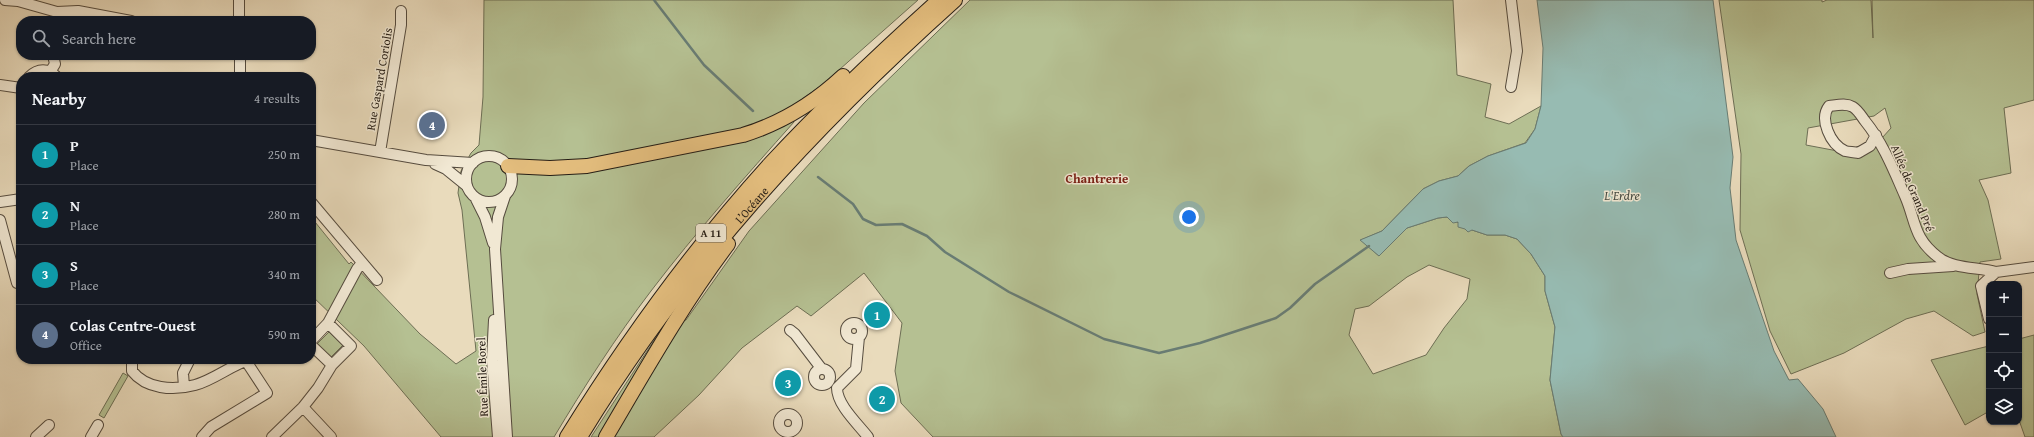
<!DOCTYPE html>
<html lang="en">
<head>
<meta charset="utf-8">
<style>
  :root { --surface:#171b24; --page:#242831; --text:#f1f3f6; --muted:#9ea1a6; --line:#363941; --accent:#d93025 }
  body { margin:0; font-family:"Gentium Book Plus",serif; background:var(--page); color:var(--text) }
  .controls { position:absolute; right:12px; bottom:12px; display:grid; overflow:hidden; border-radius:8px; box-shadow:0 1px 3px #0004 }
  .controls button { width:36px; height:36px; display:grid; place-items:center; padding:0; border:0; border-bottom:1px solid var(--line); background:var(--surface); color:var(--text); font:20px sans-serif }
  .you { position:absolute; left:1189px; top:217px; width:14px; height:14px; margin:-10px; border:3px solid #fff; border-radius:50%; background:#1a73e8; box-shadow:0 0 0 6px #1a73e833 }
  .badge { display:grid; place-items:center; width:26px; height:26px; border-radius:50%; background:var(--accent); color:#fff; font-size:13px; font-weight:700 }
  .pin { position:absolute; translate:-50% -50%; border:2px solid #fff; box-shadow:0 1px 4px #0006 }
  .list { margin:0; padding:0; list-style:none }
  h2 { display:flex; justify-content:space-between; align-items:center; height:52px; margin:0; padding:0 16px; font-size:17px }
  h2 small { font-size:13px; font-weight:400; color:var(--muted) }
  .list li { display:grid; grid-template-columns:26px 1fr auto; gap:12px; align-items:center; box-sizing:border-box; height:60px; padding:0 16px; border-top:1px solid var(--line) }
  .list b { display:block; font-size:15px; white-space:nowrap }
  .list p { margin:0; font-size:13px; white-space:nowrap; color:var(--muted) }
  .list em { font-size:13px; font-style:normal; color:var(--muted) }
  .icon { flex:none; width:22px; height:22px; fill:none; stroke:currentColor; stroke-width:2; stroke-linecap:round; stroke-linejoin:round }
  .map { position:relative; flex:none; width:2034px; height:437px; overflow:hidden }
  .search { position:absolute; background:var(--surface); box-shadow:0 1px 3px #0004; left:16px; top:16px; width:300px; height:44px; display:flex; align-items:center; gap:10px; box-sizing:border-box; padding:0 14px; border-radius:16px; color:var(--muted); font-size:15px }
  .panel { position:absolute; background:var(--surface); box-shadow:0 1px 3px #0004; left:16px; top:72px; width:300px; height:292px; border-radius:16px }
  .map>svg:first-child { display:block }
</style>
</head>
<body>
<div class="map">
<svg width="2034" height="437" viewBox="0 0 2034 437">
  <rect width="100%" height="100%" fill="#e9dbbc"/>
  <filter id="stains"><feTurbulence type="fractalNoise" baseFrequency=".005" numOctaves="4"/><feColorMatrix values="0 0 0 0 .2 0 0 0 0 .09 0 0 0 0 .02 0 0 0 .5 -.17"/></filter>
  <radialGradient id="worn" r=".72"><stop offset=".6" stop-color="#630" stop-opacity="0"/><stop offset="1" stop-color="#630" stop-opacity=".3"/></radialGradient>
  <!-- green -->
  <path fill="#b5c092" stroke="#6d6e54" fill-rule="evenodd" d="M484,0h434l-96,85 -31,22 3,15c-49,55 -98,110 -143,169 -35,46 -67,96 -97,146h-113l-77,-91 -53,-51v-78l38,47 2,-2 69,72 36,30 20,-13 -14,-141 -4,-17 3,-22 10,-18 8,-8 4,-48z
    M970,0h483l4,75 34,9 -6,33 24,7 32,-18 -6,23 -10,14 -37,13 -19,10 -11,10 -19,5 -16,8 -41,42 -21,9 18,16 28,-28 31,-10 9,-1 25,13 15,5h18l12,4 14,15 14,22v15l10,36 -5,53 11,54 2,3h-630l-32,-34 -6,-32 7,-48 -38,-50 -53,43 -14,-10 -55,42 -43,47 -45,42h-63l75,-115 20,-2 63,-89 115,-128zM1429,265l41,14 -3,20 -23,29 -18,27 -53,19 -24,-39 6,-26 14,-3 38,-29z
    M1719,0h103v2l5,-2h44l2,38 -1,-38h162v100l-30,8 7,65 -32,7 9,20 13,59 -21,3 -3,32 8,38 -12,4 -39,-25 -28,8 -62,34 -53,21 -21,-43 -30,-101 1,-76zM1885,108l6,20 -9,10 -39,14 -37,-7 2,-17 66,-12z
    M329,332l14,13 -13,13 -13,-14z
    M2034,335v102h-9l-6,-17v-81z
    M1989,346v67h-3l-21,12 -34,-65z
    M123,373l5,3 -24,42 -5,-3z"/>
  <!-- water -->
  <path fill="#97bbb2" stroke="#697c73" d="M1537,0h176l20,157 -3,31 6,52 38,111 15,29 9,-1 25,30 13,28h-273l-2,-3 -11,-54 5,-53 -10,-36v-15l-14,-22 -14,-15 -12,-4h-18l-15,-5 -4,2 -3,-3 -7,-2v-5l-5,1 -6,-6 -9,1 -31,10 -28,28 -19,-16 22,-9 41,-42 16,-8 19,-5 11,-10 19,-10 38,-13 9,-14 6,-23 2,-58z"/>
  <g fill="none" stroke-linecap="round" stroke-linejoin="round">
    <!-- stream -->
    <path stroke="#697c73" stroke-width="2.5" d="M654,0l50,65 49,46
      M818,177l35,27 10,15 13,6 26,-1 25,12 18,16 64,40 95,47 55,14 41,-10 76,-25 14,-10 25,-24 54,-38"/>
    <!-- minor casing -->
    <g stroke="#564c3f" stroke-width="12">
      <path id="minor" d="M5,0l13,1 39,11 21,-1 53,10
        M239,0v21
        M240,55v22
        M50,72l5,-8 -2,-9
        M29,77c9,-9 19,-9 28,0
        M0,85l21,3
        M1511,87l6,-36 -6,-51
        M1876,135l-6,11 -12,7c-4,-1 -9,-1 -13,-2 -15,-7 -26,-32 -16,-45 9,-1 17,-3 24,1 5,3 9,10 12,14 18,22 29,50 40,75 11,25 8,42 33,61 15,12 39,10 58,15
        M311,140l115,20 47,3
        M380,152l21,-127v-14
        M466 179a23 23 0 1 1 46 0a23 23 0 1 1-46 0Z
        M435,164l11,5 21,17
        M505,196l-7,21 -3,32 12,188
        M476,199l9,18 8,26
        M0,202l21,-3
        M311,202l66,78
        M0,220l17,63
        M1890,273l18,-4 45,-3
        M1989,319l-8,-33 15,-14 38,-5
        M494,320l-2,40 6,77
        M846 331a8 8 0 1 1 16 0a8 8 0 1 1-16 0Z
        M328,323l29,-54 5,-6
        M790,330l5,4 26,34
        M859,337l-3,32 -19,19c0,17 21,36 31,49
        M311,345l21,20
        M132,359v12c14,18 41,20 63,14 19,-5 36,-20 56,-26
        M814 377a8 8 0 1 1 16 0a8 8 0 1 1-16 0Z
        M184,387l-1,-14 7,-14
        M303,407l28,30
        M779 423a9 9 0 1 1 18 0a9 9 0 1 1-18 0Z
        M36,437l13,-12
        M91,437l7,-12
        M202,437l9,-10 56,-34 -21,-32
        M272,437l31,-30 15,-19 14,-23 19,-19 -23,-23 -17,18"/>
    </g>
    <!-- highway casing -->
    <g stroke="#251d15" stroke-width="16">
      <g id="highway">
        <path d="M508,166l42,2 37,-2 156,-31c39,-12 70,-31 100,-59"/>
        <path d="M567,437c60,-97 127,-189 203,-273 54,-58 110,-111 169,-164"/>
        <path id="s1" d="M580,437c102,-168 229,-306 375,-437"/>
        <path d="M606,437c39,-66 76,-132 122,-193"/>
      </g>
    </g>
    <!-- minor -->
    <use href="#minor" stroke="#f1e8d3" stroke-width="10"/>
    <!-- highway -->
    <use href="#highway" stroke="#e4be7e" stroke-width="14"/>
  </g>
  <g text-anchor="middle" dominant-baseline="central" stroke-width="3" stroke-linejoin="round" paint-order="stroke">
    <!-- shield labels -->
    <rect fill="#f1e8d3" stroke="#625a4e" stroke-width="1" x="696" y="224" width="30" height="18" rx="3"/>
    <g font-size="11" font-weight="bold" fill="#251d15">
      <text x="711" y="233">A 11</text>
    </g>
    <!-- street labels -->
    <g font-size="12" fill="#251d15" stroke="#f1e8d3">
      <text transform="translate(379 79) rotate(-80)">Rue Gaspard Coriolis</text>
      <text transform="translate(1913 188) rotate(67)">Allée de Grand Pré</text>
      <text stroke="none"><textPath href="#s1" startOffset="289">L’Océane</textPath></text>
      <text transform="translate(482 377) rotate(-92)">Rue Émile Borel</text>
    </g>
    <!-- neighbourhood labels -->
    <g font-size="13" font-weight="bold" fill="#7a1f14" stroke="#f1e8d3">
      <text x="1097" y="178">Chantrerie</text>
    </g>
    <!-- water labels -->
    <g font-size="13" font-style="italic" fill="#474c44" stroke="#f1e8d3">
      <text x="1622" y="195">L'Erdre</text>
    </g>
  </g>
  <rect width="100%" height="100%" filter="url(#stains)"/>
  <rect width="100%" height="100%" fill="url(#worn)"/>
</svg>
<div class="controls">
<button>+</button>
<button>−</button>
<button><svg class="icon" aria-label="locate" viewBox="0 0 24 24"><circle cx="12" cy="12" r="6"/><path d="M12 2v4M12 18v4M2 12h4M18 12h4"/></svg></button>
<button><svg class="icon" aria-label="layers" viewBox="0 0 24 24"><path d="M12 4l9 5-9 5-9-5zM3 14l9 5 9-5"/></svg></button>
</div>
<div class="you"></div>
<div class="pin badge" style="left:877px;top:315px;background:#0f9aa8">1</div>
<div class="pin badge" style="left:882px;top:399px;background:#0f9aa8">2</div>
<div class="pin badge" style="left:788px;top:383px;background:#0f9aa8">3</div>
<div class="pin badge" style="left:432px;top:125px;background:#5c6f8a">4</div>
<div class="search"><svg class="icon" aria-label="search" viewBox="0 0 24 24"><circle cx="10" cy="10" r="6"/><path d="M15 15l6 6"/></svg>Search here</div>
<section class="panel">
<h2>Nearby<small>4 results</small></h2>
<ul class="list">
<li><span class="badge" style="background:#0f9aa8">1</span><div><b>P</b><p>Place</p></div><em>250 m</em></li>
<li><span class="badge" style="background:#0f9aa8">2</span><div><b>N</b><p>Place</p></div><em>280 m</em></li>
<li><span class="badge" style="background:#0f9aa8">3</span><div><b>S</b><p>Place</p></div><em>340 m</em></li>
<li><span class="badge" style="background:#5c6f8a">4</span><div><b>Colas Centre-Ouest</b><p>Office</p></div><em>590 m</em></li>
</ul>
</section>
</div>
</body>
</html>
